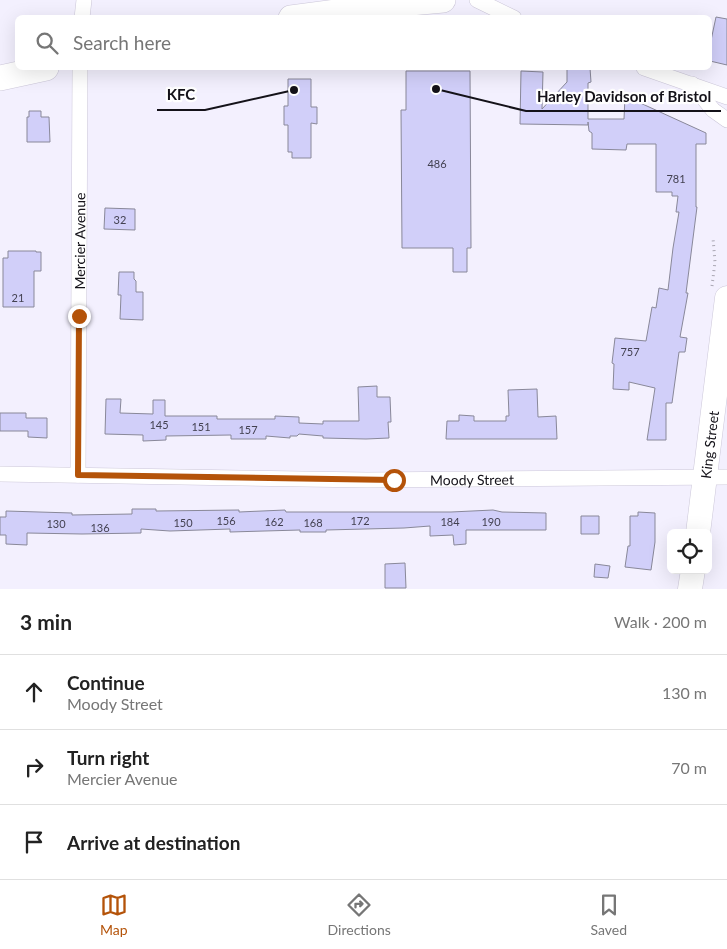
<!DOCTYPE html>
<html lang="en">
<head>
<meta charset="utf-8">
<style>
  :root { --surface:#fff; --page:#f2f2f2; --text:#222; --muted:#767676; --line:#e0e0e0; --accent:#b45309 }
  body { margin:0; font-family:Lato,sans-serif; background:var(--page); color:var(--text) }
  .controls { position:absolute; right:15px; bottom:15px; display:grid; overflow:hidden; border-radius:8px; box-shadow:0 5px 20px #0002 }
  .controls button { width:45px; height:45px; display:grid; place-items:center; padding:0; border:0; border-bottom:1px solid var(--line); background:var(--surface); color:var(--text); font:25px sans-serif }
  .stop { position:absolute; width:15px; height:15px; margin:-11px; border:4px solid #b45309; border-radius:50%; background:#fff }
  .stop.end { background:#b45309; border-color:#fff; box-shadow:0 1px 5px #0008 }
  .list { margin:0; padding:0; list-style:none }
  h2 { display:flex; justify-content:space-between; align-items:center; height:65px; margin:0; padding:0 20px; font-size:21px }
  h2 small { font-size:16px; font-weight:400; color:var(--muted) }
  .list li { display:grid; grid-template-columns:32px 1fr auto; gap:15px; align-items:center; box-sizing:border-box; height:75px; padding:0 20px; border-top:1px solid var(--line) }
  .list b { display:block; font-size:19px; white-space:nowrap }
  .list p { margin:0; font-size:16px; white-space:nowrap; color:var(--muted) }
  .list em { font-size:16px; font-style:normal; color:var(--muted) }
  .icon { flex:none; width:28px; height:28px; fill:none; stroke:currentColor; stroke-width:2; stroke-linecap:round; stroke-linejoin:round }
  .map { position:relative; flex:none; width:727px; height:589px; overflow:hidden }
  .search { position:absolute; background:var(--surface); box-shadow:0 5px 20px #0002; left:15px; right:15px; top:15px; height:55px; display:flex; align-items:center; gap:12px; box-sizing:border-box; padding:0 18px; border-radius:8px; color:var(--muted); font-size:19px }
  .sheet { height:290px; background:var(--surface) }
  nav { display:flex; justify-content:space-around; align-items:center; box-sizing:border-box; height:70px; border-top:1px solid var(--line); background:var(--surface); font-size:14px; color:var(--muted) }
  nav a { display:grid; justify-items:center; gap:2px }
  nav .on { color:var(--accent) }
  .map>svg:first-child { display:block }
</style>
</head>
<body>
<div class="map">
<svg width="727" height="589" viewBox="0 0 727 589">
  <rect width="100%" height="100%" fill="#f3f0fe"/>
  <!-- building -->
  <path fill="#d1cff9" stroke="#898899" d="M716,17l11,2v46l-17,-4v-16z
    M567,68h23l1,14 -3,1v36h36l1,-23 81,37v11h-10v63h1l-11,86h2l-8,44 7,1 -2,14h-6l-7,51h-6v37h-19l8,-52 -26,-6v8l-16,-1 1,-25 -2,-1 3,-25 31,3 6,-34 4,1 3,-20 9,2 5,-42 6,-36h-3l2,-16h-6v-4h-16v-48h-29l-1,6 -34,-1v-16l-3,-2 -1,-9v3l-68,-1 1,-53 22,1 -1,37 25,-27z
    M406,71h64l1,177h-4v24h-14v-24h-51l-1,-138h5z
    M288,79h23v28h6v17l-6,-1v35h-19v-6h-4v-27h-4v-19h4z
    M29,111h12v6h8l1,25h-23v-25h2z
    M105,208l30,1v21l-31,-1z
    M8,251h28v1h5v19h-7v36h-31v-49h5z
    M119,272h15v7l2,2v11h7v28l-23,-1 1,-24h-3z
    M377,386v11h13l1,25h-3l1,16 -23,1 -43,-1v-2l-24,-2 -2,2h-7v2l-24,-2v3h-35v-4l-65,1v4l-23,1v-6l-38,-1 1,-35h15l-1,14 33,1v-14h12v16h52v3h58v-3l24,1v6l24,1v-3h36l-1,-34z
    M537,389l1,28 18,-1 1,23h-111l1,-18h12v-6l15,1v5h32v-5h3l-1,-26z
    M0,413h26v5h21v20l-19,-1v-6h-28z
    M132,509h24v2l83,-1v2l46,-2 1,2h165l42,-2 9,2 44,1v17h-80v14l-12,1 -1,-10 -23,1v-10l-26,2 -78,2v2h-26v-2l-70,2v-3l-60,2 -29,-2v4l-59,1 -55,-1v12l-21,-1v-9h-6v-18h6v-6l66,2v2l60,-1z
    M638,512l17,1v29l-4,28 -26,-3 3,-21h2v-30h8z
    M581,516h18v18h-18z
    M405,563l1,25h-21v-24z
    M595,564l15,2 -2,12 -14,-1z"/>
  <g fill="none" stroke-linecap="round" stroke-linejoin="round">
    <!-- minor casing -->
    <g stroke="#ccc7d9" stroke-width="16">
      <g id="minor">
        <path d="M477,0l37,18"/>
        <path d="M82,18l2,-18"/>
        <path d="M644,68l83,29"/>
        <path d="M692,84l21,26 14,10"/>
        <path id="s1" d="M0,474l367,6 360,-3"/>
        <path id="s2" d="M78,475l2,-407"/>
      </g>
    </g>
    <!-- primary casing -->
    <g stroke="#ccc7d9" stroke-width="25">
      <g id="primary">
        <path id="s3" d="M698,533l29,-235"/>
        <path d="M690,589l3,-19"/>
      </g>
    </g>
    <!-- trunk casing -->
    <g stroke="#ccc7d9" stroke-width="26">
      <path id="trunk" d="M291,18l97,-13 55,-5
        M0,78l46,-10"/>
    </g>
    <!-- path -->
    <path stroke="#aaa7b3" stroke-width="3" stroke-dasharray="1 4" stroke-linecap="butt" d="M712,286l3,-24 -2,-24"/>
    <!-- minor -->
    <use href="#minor" stroke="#fff" stroke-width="15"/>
    <!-- primary -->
    <use href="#primary" stroke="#fff" stroke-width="24"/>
    <!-- trunk -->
    <use href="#trunk" stroke="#fff" stroke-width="25"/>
  </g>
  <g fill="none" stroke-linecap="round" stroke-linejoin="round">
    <!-- route -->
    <path stroke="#b45309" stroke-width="6" d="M79,316l-1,159 316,5"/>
  </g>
  <g text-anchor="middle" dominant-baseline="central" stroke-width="4.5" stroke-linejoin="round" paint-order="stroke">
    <!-- number labels -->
    <g font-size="11" fill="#434151">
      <text x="437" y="163">486</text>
      <text x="676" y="178">781</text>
      <text x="120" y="219">32</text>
      <text x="18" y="297">21</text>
      <text x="630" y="351">757</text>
      <text x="159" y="424">145</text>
      <text x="201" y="426">151</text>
      <text x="248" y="429">157</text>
      <text x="226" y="520">156</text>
      <text x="360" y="520">172</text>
      <text x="274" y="521">162</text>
      <text x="450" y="521">184</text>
      <text x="491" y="521">190</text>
      <text x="183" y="522">150</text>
      <text x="313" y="522">168</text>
      <text x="56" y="523">130</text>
      <text x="100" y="527">136</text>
    </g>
    <!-- street labels -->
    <g font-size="14" fill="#141219" stroke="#fff">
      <text stroke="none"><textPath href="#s2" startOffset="234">Mercier Avenue</textPath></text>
      <text stroke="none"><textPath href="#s3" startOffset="89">King Street</textPath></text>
      <text stroke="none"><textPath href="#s1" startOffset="472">Moody Street</textPath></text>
    </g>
  </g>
  <!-- callouts -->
  <path fill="none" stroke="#141219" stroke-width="2" d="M294 90L205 110H157M436 89L526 111H721"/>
  <g fill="#141219" stroke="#fff" stroke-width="2">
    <circle cx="294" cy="90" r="5"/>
    <circle cx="436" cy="89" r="5"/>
  </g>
  <g font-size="15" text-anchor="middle" font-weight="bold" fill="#141219" stroke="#fff" stroke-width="4.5" stroke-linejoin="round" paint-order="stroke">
    <text x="181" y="100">KFC</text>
    <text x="624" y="102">Harley Davidson of Bristol</text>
  </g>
</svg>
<div class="controls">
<button><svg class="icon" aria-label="locate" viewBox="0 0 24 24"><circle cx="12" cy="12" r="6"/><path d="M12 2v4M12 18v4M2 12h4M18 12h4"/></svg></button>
</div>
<div class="stop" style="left:394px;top:480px"></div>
<div class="stop end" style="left:79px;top:316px"></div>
<div class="search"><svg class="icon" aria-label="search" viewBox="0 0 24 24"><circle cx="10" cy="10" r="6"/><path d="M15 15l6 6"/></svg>Search here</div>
</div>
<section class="sheet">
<h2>3 min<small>Walk · 200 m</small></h2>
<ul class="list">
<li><svg class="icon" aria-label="ahead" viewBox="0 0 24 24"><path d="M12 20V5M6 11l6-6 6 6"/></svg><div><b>Continue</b><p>Moody Street</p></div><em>130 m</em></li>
<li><svg class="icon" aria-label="right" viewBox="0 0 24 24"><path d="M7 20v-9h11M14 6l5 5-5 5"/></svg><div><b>Turn right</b><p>Mercier Avenue</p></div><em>70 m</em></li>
<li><svg class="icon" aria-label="arrive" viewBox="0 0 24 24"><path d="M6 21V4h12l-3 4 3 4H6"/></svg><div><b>Arrive at destination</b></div></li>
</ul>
</section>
<nav>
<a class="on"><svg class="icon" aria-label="map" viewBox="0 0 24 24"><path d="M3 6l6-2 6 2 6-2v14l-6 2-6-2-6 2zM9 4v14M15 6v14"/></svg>Map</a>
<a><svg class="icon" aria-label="directions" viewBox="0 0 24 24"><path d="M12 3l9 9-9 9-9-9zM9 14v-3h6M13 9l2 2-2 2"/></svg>Directions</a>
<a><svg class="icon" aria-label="saved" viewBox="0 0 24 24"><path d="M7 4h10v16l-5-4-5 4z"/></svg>Saved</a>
</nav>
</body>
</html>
